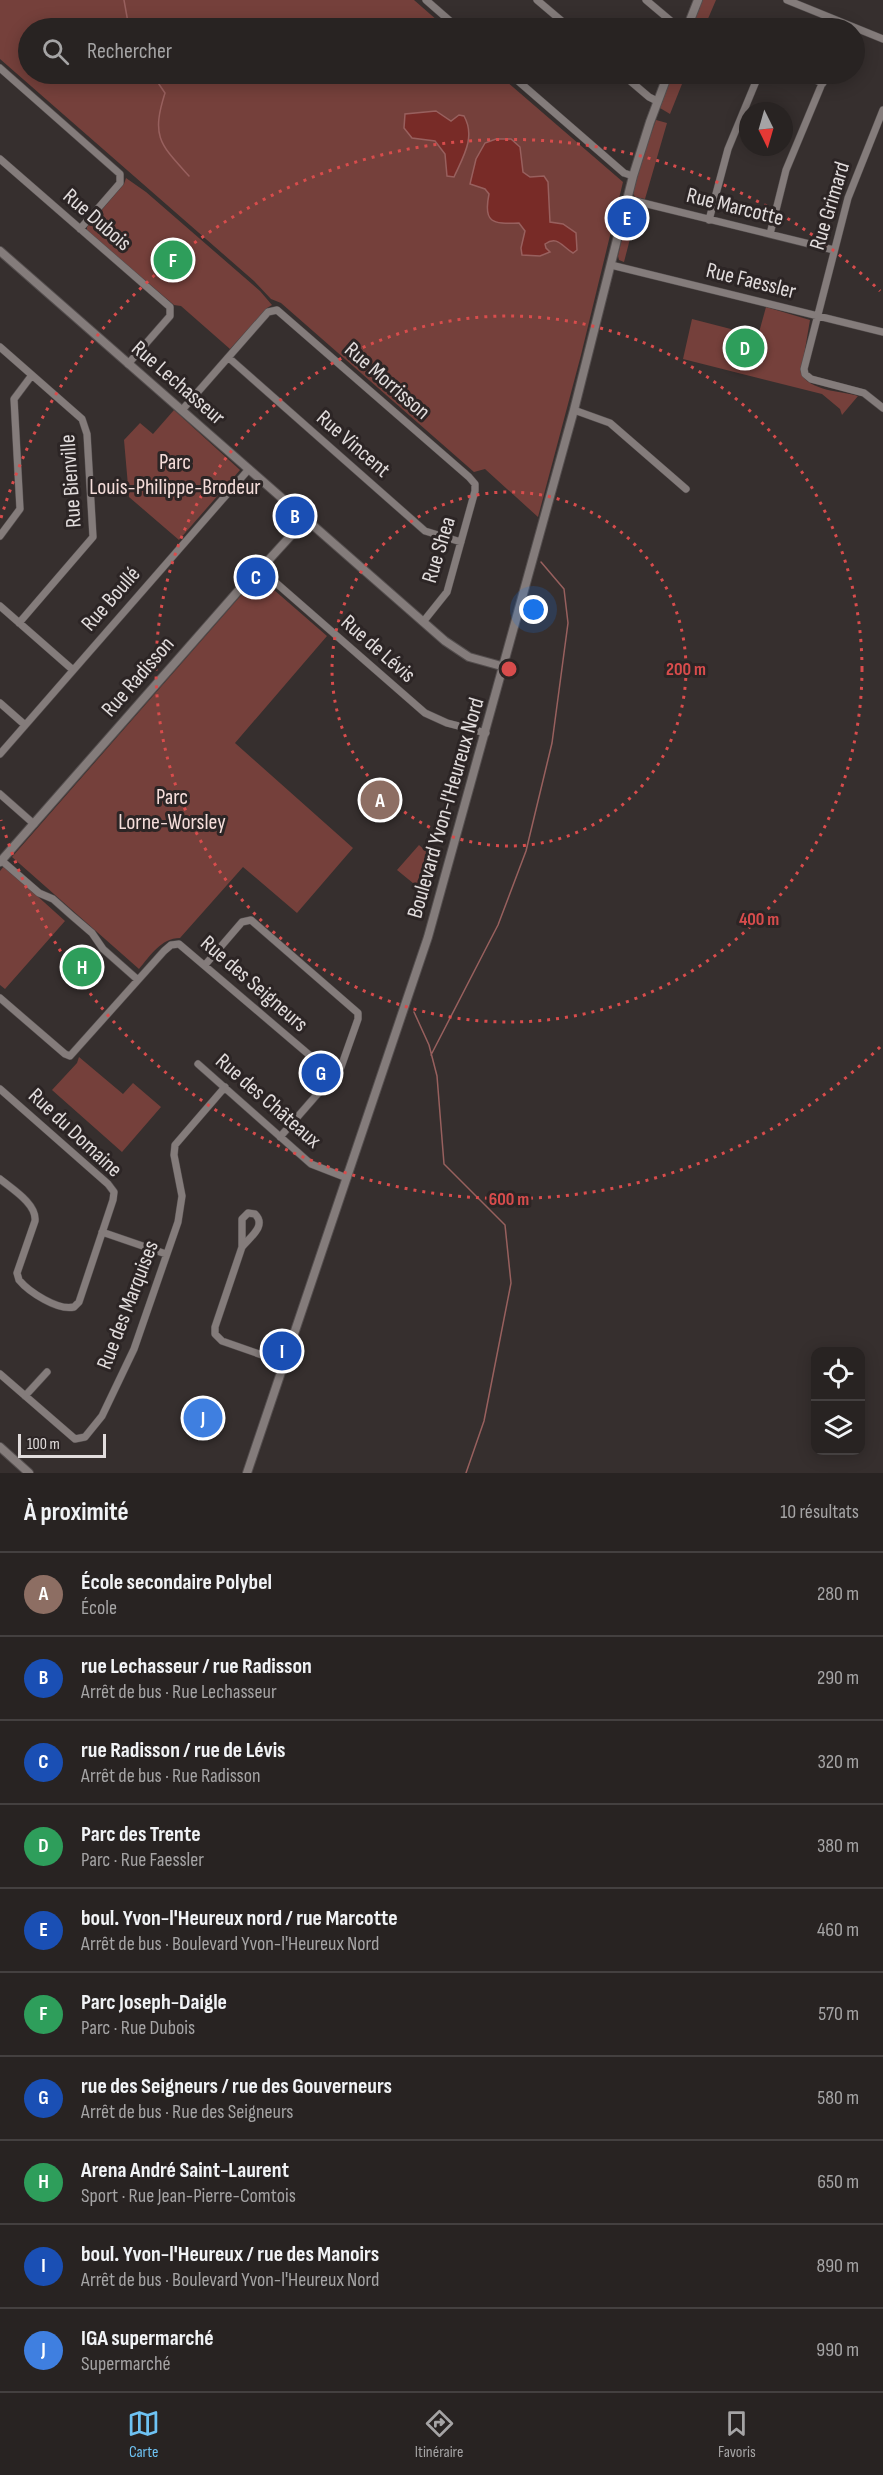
<!DOCTYPE html>
<html lang="fr">
<head>
<meta charset="utf-8">
<style>
  :root { --surface:#282322; --page:#302b2a; --text:#f1f3f6; --muted:#a5a4a5; --line:#444040; --accent:#6ec2f3 }
  body { margin:0; font-family:"Sofia Sans Condensed",sans-serif; background:var(--page); color:var(--text) }
  .controls { position:absolute; right:18px; bottom:18px; display:grid; overflow:hidden; border-radius:12px; box-shadow:0 3px 15px #0003 }
  .controls button { width:54px; height:54px; display:grid; place-items:center; padding:0; border:0; border-bottom:2px solid var(--line); background:var(--surface); color:var(--text); font:30px sans-serif }
  .compass { position:absolute; left:739px; top:102px; width:54px; height:54px; border-radius:50%; background:var(--surface); box-shadow:0 3px 15px #0003; rotate:175deg }
  .scale { position:absolute; left:18px; bottom:15px; width:88px; box-sizing:border-box; padding-left:6px; border:3px solid #e2dddd; border-top:0; font-size:16px; line-height:21px; white-space:nowrap; color:#e2dddd; -webkit-text-stroke:4px #2c2525; paint-order:stroke }
  .you { position:absolute; left:534px; top:610px; width:21px; height:21px; margin:-15px; border:4px solid #fff; border-radius:50%; background:#1a73e8; box-shadow:0 0 0 9px #1a73e833 }
  .badge { display:grid; place-items:center; width:39px; height:39px; border-radius:50%; background:var(--accent); color:#fff; font-size:20px; font-weight:700 }
  .pin { position:absolute; translate:-50% -50%; border:3px solid #fff; box-shadow:0 2px 6px #0006 }
  .list { margin:0; padding:0; list-style:none }
  h2 { display:flex; justify-content:space-between; align-items:center; height:78px; margin:0; padding:0 24px; font-size:26px }
  h2 small { font-size:20px; font-weight:400; color:var(--muted) }
  .list li { display:grid; grid-template-columns:39px 1fr auto; gap:18px; align-items:center; box-sizing:border-box; height:84px; padding:0 24px; border-top:2px solid var(--line) }
  .list b { display:block; font-size:22px; white-space:nowrap }
  .list p { margin:0; font-size:20px; white-space:nowrap; color:var(--muted) }
  .list em { font-size:20px; font-style:normal; color:var(--muted) }
  .icon { flex:none; width:33px; height:33px; fill:none; stroke:currentColor; stroke-width:2; stroke-linecap:round; stroke-linejoin:round }
  .map { position:relative; flex:none; width:883px; height:1473px; overflow:hidden }
  .search { position:absolute; background:var(--surface); box-shadow:0 3px 15px #0003; left:18px; right:18px; top:18px; height:66px; display:flex; align-items:center; gap:15px; box-sizing:border-box; padding:0 21px; border-radius:33px; color:var(--muted); font-size:22px }
  .sheet { height:918px; background:var(--surface) }
  nav { display:flex; justify-content:space-around; align-items:center; box-sizing:border-box; height:84px; border-top:2px solid var(--line); background:var(--surface); font-size:16px; color:var(--muted) }
  nav a { display:grid; justify-items:center; gap:3px }
  nav .on { color:var(--accent) }
  .map>svg:first-child { display:block }
</style>
</head>
<body>
<div class="map">
<svg width="883" height="1473" viewBox="0 0 883 1473">
  <rect width="100%" height="100%" fill="#362f2e"/>
  <!-- green -->
  <path fill="#75403b" d="M0,0h414l32,28h-418v46h470l125,108 -42,173 -43,162 -53,-48 -11,3 -193,-169 -10,-4 -17,-18 -254,-222z
    M702,0h14l-12,28 -8,-2 -2,-5z
    M672,74h14l-16,40 -10,-6z
    M656,120l11,3 -22,76 -10,-2 -2,-4 9,-34z
    M126,178l20,14 114,99 12,14 -5,3 -37,41 -49,-43 -7,-1 -87,-74v-4l37,-43z
    M633,207l9,1 -6,28 -5,-1 -7,27 -5,-2 -1,-4 8,-35h5l1,-5 -4,-1z
    M766,307l44,13 -9,53c8,18 40,18 57,23l-16,19 -2,-6 -18,-15 -139,-35 9,-40 66,17z
    M174,410l66,60 -61,70 -50,-43 -5,-57 16,-17 13,11z
    M258,576l69,60 -92,107 118,105 -56,65 -54,-46 -63,71c-19,0 -30,18 -41,31l-127,-112z
    M419,845l21,19 -21,24 -22,-18z
    M4,866l61,55 -60,68 -5,-4v-114z
    M79,1057l44,37 10,-11 28,24 -39,45 -70,-62 25,-27z"/>
  <!-- water -->
  <path fill="#782b27" stroke="#98605e" stroke-width="1.5" d="M436,111l15,10 8,-6 5,1c12,21 -1,41 -10,61l-7,-1 -2,-22 -10,-13 -23,-3 -8,-10 1,-14z
    M496,139h15l9,8 3,25 7,5 14,-1 4,6 2,40 13,2 13,9 1,17 -4,3c-11,-6 -15,-18 -28,-9l1,4 4,4 -10,4 -18,-1 -1,-7 4,-17 -6,-8c-27,1 -36,0 -30,-29l-4,-5 -15,-5 6,-25 9,-16z"/>
  <g fill="none" stroke-linecap="round" stroke-linejoin="round">
    <!-- stream -->
    <path stroke="#98605e" stroke-width="1.5" d="M124,0l5,28
      M152,74l13,19c-14,44 -5,51 24,83
      M414,1012l15,33 8,31 7,88 61,61 6,58 -27,138 -18,52
      M431,1055l67,-130 28,-74 26,-108 16,-120 -4,-34 -23,-27"/>
    <!-- minor casing -->
    <g stroke="#544e4e" stroke-width="8">
      <path id="minor" d="M426,0l32,28
        M537,0l33,28
        M646,0l32,27 5,1
        M787,0l96,39
        M0,68l120,106v9l-40,46
        M510,74l114,99 9,3
        M622,74l27,23 8,4
        M800,74l23,9
        M883,110l-35,88 -44,171 1,5 6,5 53,14 19,15
        M0,159l170,148v9l-42,48
        M627,199l207,51
        M709,220l19,-71 31,-75
        M770,234l16,-64 40,-96
        M611,265l272,67
        M0,347l82,72 5,15 6,103 -74,86
        M229,358l196,173 36,11
        M182,410l86,-98 9,-2 192,167 6,7v7l-28,101 -24,30
        M574,410l36,13 76,66
        M0,536l20,-27 -6,-110 18,-24
        M259,568l166,145 22,10 39,10
        M0,606l73,64
        M0,703l25,22
        M0,754l249,-285
        M0,794l34,30
        M1,860l38,33 14,6 18,16 21,18 11,16 35,31
        M205,965l37,-43 9,-2 107,93v6l-17,48 -61,70
        M0,998l65,56 5,2 94,-105 7,-6 8,-1 155,132
        M198,1064l113,100 36,14
        M0,1089l108,95 6,8 -1,8 -34,102 -5,5c-16,4 -45,-15 -55,-27l-2,-7 18,-52c2,-17 -23,-32 -35,-42
        M102,1232l64,22
        M242,1247c8,-10 25,-21 13,-33l-7,-1 -6,6v28l-27,80v7l7,7 63,22
        M0,1374l75,65 10,-2 17,-21 32,-67 44,-127 4,-26 -8,-41 1,-10 50,-58
        M25,1396l22,-24"/>
    </g>
    <!-- tertiary casing -->
    <g stroke="#544e4e" stroke-width="10">
      <path id="tertiary" d="M687,28l11,-28
        M0,251l445,390 24,16 36,10
        M0,862l253,-288 12,-10 41,-45
        M0,1447l29,26
        M247,1473l181,-536 146,-527 59,-234 17,-54 18,-48"/>
    </g>
    <!-- minor -->
    <use href="#minor" stroke="#847c7b" stroke-width="7"/>
    <!-- tertiary -->
    <use href="#tertiary" stroke="#847c7b" stroke-width="8"/>
  </g>
  <!-- distance rings -->
  <g fill="none" stroke="#d84c4c" stroke-width="3" stroke-dasharray="3 6">
    <circle cx="509" cy="669" r="177"/>
    <circle cx="509" cy="669" r="353"/>
    <path d="M880 1047A530 530 0 0 1 1 820M1 518A530 530 0 0 1 880 291"/>
  </g>
  <g text-anchor="middle" dominant-baseline="central" stroke-width="6" stroke-linejoin="round" paint-order="stroke">
    <!-- street labels -->
    <g font-size="22" fill="#e2dddd" stroke="#2c2525">
      <text transform="translate(830 206) rotate(-73)">Rue Grimard</text>
      <text transform="translate(735 207) rotate(14)">Rue Marcotte</text>
      <text transform="translate(97 220) rotate(41)">Rue Dubois</text>
      <text transform="translate(751 281) rotate(14)">Rue Faessler</text>
      <text transform="translate(387 381) rotate(41)">Rue Morrisson</text>
      <text transform="translate(178 383) rotate(41)">Rue Lechasseur</text>
      <text transform="translate(353 444) rotate(41)">Rue Vincent</text>
      <text transform="translate(71 481) rotate(-94)">Rue Bienville</text>
      <text transform="translate(439 550) rotate(-73)">Rue Shea</text>
      <text transform="translate(111 599) rotate(-49)">Rue Boullé</text>
      <text transform="translate(378 649) rotate(41)">Rue de Lévis</text>
      <text transform="translate(138 677) rotate(-49)">Rue Radisson</text>
      <text transform="translate(446 808) rotate(-74)">Boulevard Yvon-l'Heureux Nord</text>
      <text transform="translate(254 984) rotate(41)">Rue des Seigneurs</text>
      <text transform="translate(268 1101) rotate(41)">Rue des Châteaux</text>
      <text transform="translate(75 1133) rotate(43)">Rue du Domaine</text>
      <text transform="translate(128 1305) rotate(-69)">Rue des Marquises</text>
    </g>
    <!-- park labels -->
    <g font-size="22" fill="#f5ddda" stroke="#2c2525">
      <text x="175" y="462">Parc<tspan x="175" dy="25">Louis-Philippe-Brodeur</tspan></text>
      <text x="172" y="797">Parc<tspan x="172" dy="25">Lorne-Worsley</tspan></text>
    </g>
  </g>
  <circle cx="509" cy="669" r="9" fill="#d84c4c" stroke="#2c2525" stroke-width="3"/>
  <g font-size="18" text-anchor="middle" font-weight="bold" fill="#d84c4c" stroke="#2c2525" stroke-width="6" stroke-linejoin="round" paint-order="stroke">
    <text x="686" y="675">200 m</text>
    <text x="759" y="925">400 m</text>
    <text x="509" y="1205">600 m</text>
  </g>
</svg>
<div class="controls">
<button><svg class="icon" aria-label="locate" viewBox="0 0 24 24"><circle cx="12" cy="12" r="6"/><path d="M12 2v4M12 18v4M2 12h4M18 12h4"/></svg></button>
<button><svg class="icon" aria-label="layers" viewBox="0 0 24 24"><path d="M12 4l9 5-9 5-9-5zM3 14l9 5 9-5"/></svg></button>
</div>
<svg class="compass" viewBox="-18 -18 36 36"><path d="M0-13l5 13h-10z" fill="#e53935"/><path d="M0 13l5-13h-10z" fill="#a5a4a5"/></svg>
<div class="scale">100 m</div>
<div class="you"></div>
<div class="pin badge" style="left:380px;top:800px;background:#8d6e63">A</div>
<div class="pin badge" style="left:295px;top:516px;background:#1a4fb4">B</div>
<div class="pin badge" style="left:256px;top:577px;background:#1a4fb4">C</div>
<div class="pin badge" style="left:745px;top:348px;background:#2e9e5b">D</div>
<div class="pin badge" style="left:627px;top:218px;background:#1a4fb4">E</div>
<div class="pin badge" style="left:173px;top:260px;background:#2e9e5b">F</div>
<div class="pin badge" style="left:321px;top:1073px;background:#1a4fb4">G</div>
<div class="pin badge" style="left:82px;top:967px;background:#2e9e5b">H</div>
<div class="pin badge" style="left:282px;top:1351px;background:#1a4fb4">I</div>
<div class="pin badge" style="left:203px;top:1418px;background:#3f7fe0">J</div>
<div class="search"><svg class="icon" aria-label="search" viewBox="0 0 24 24"><circle cx="10" cy="10" r="6"/><path d="M15 15l6 6"/></svg>Rechercher</div>
</div>
<section class="sheet">
<h2>À proximité<small>10 résultats</small></h2>
<ul class="list">
<li><span class="badge" style="background:#8d6e63">A</span><div><b>École secondaire Polybel</b><p>École</p></div><em>280 m</em></li>
<li><span class="badge" style="background:#1a4fb4">B</span><div><b>rue Lechasseur / rue Radisson</b><p>Arrêt de bus · Rue Lechasseur</p></div><em>290 m</em></li>
<li><span class="badge" style="background:#1a4fb4">C</span><div><b>rue Radisson / rue de Lévis</b><p>Arrêt de bus · Rue Radisson</p></div><em>320 m</em></li>
<li><span class="badge" style="background:#2e9e5b">D</span><div><b>Parc des Trente</b><p>Parc · Rue Faessler</p></div><em>380 m</em></li>
<li><span class="badge" style="background:#1a4fb4">E</span><div><b>boul. Yvon-l'Heureux nord / rue Marcotte</b><p>Arrêt de bus · Boulevard Yvon-l'Heureux Nord</p></div><em>460 m</em></li>
<li><span class="badge" style="background:#2e9e5b">F</span><div><b>Parc Joseph-Daigle</b><p>Parc · Rue Dubois</p></div><em>570 m</em></li>
<li><span class="badge" style="background:#1a4fb4">G</span><div><b>rue des Seigneurs / rue des Gouverneurs</b><p>Arrêt de bus · Rue des Seigneurs</p></div><em>580 m</em></li>
<li><span class="badge" style="background:#2e9e5b">H</span><div><b>Arena André Saint-Laurent</b><p>Sport · Rue Jean-Pierre-Comtois</p></div><em>650 m</em></li>
<li><span class="badge" style="background:#1a4fb4">I</span><div><b>boul. Yvon-l'Heureux / rue des Manoirs</b><p>Arrêt de bus · Boulevard Yvon-l'Heureux Nord</p></div><em>890 m</em></li>
<li><span class="badge" style="background:#3f7fe0">J</span><div><b>IGA supermarché</b><p>Supermarché</p></div><em>990 m</em></li>
</ul>
</section>
<nav>
<a class="on"><svg class="icon" aria-label="map" viewBox="0 0 24 24"><path d="M3 6l6-2 6 2 6-2v14l-6 2-6-2-6 2zM9 4v14M15 6v14"/></svg>Carte</a>
<a><svg class="icon" aria-label="directions" viewBox="0 0 24 24"><path d="M12 3l9 9-9 9-9-9zM9 14v-3h6M13 9l2 2-2 2"/></svg>Itinéraire</a>
<a><svg class="icon" aria-label="saved" viewBox="0 0 24 24"><path d="M7 4h10v16l-5-4-5 4z"/></svg>Favoris</a>
</nav>
</body>
</html>
